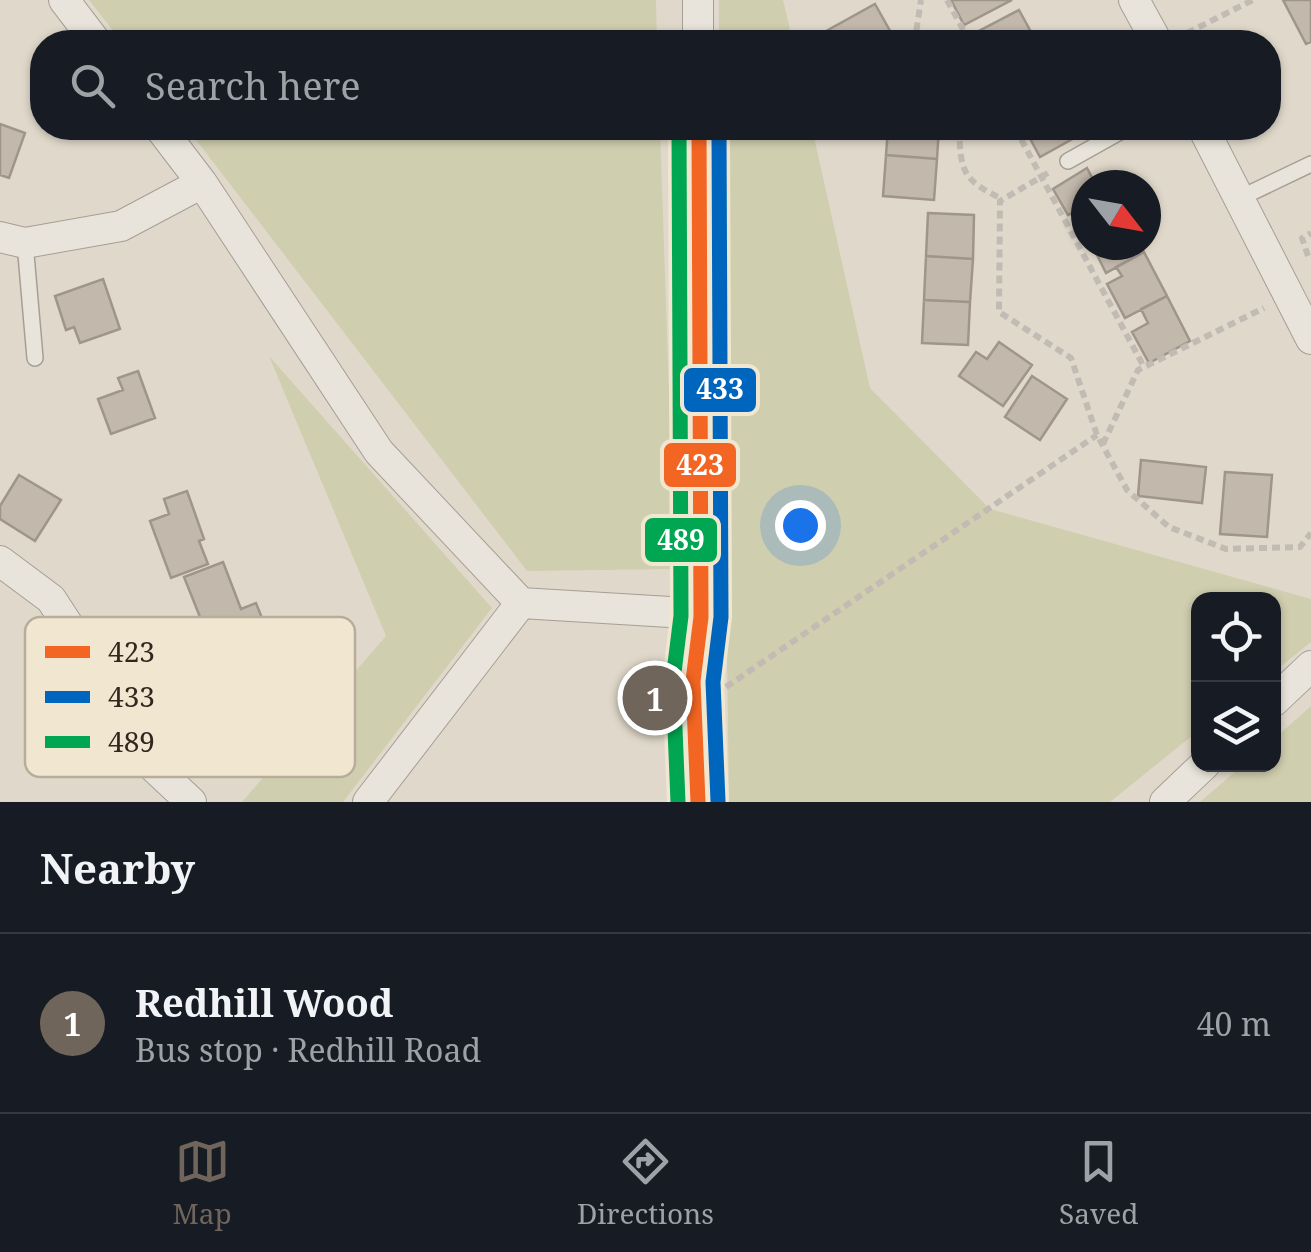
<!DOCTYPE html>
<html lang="en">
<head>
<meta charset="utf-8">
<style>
  :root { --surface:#171b24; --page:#242831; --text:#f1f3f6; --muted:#9ea1a6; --line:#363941; --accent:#6f655b }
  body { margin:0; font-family:"Noto Serif",serif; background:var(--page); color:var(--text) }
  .controls { position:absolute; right:30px; bottom:30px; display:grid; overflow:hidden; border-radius:20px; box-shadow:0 2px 8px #0004 }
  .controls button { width:90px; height:90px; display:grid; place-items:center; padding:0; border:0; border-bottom:2px solid var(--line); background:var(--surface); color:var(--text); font:50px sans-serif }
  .compass { position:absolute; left:1071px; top:170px; width:90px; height:90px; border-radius:50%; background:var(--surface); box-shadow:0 2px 8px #0004; rotate:121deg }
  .you { position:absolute; left:800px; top:525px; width:35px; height:35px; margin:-25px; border:8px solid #fff; border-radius:50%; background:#1a73e8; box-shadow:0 0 0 15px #1a73e833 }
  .badge { display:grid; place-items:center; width:65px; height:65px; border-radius:50%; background:var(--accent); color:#fff; font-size:32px; font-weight:700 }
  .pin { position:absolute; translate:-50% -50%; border:5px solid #fff; box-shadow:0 2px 10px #0006 }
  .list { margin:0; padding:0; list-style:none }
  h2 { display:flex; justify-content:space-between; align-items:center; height:130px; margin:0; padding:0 40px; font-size:42px }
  h2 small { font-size:32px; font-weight:400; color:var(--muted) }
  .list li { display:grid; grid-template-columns:65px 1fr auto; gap:30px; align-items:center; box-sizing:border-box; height:180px; padding:0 40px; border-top:2px solid var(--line) }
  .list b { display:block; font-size:38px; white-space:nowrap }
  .list p { margin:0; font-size:32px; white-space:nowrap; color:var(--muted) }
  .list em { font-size:32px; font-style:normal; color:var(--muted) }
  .icon { flex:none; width:55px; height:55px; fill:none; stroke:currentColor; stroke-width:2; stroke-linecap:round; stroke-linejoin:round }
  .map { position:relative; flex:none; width:1311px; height:802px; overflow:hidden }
  .search { position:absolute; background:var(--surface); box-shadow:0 2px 8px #0004; left:30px; right:30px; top:30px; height:110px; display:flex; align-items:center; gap:25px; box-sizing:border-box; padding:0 35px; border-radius:40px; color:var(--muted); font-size:38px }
  .sheet { height:310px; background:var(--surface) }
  nav { display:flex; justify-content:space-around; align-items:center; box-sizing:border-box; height:140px; border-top:2px solid var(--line); background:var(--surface); font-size:28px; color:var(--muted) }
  nav a { display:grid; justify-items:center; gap:5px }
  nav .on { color:var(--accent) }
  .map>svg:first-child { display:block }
</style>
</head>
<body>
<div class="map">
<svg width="1311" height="802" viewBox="0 0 1311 802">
  <rect width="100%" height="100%" fill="#e0d9cb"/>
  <!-- green -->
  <path fill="#cfceaf" d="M89,0h567l1,42h-535z
    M719,0h64l10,42h-74z
    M187,128h473l15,441 -148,2z
    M720,128h92l58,260 120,121 321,90v43l-37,30v-72h-76v131l-88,71h-381z
    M269,356l223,252 -149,194h-101l144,-166z
    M1311,706v96h-111l43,-37 31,-1v-25z"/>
  <!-- building -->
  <path fill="#c3b8ac" stroke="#9f958b" stroke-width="2.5" d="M951,0h61l-48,25z
    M1283,0h28v42l-5,2z
    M875,4l19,34 -9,4h-50l-7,-12z
    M1019,10l17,31 -56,1 -5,-9z
    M0,124l25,9 -16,45 -9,-3z
    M888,128h51l-2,31 -51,-4z
    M1033,128h50l2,4 -45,25 -14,-26z
    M886,155l51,4 -3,41 -51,-4z
    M1087,168l9,17h-10v21l-18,9 -15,-26z
    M928,213l46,2 -1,44 -47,-3z
    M1092,245h48l4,7 -38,21z
    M1144,252l23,44 -42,22 -18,-34 15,-8 -6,-9z
    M926,256l47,3 -3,43 -46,-2z
    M103,279l17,50 -40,14 -6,-16 -8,3 -11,-34z
    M1167,296l23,45 -41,22 -17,-31 16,-9 -7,-14z
    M924,300l46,2 -2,43 -46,-2z
    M999,342l33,23 -29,41 -44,-30 17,-24 11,7z
    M138,371l17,47 -44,16 -13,-35 25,-9 -5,-12z
    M1032,376l35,23 -27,41 -35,-23z
    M1141,460l65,7 -4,36 -64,-7z
    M1225,472l47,3 -5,62 -47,-3z
    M19,475l42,25 -26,41 -35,-22v-13z
    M187,491l17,48 -5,2 9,23 -37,14 -21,-57 19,-7 -5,-15z
    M223,562l18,47 15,-6 10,25 -41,17 -9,-23 -12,5 -20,-50z"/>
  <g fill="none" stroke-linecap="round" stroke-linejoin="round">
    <!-- lane casing -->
    <g stroke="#a59e94" stroke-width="18">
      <path id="lane" d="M1068,161l59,-33
        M1240,198l71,-34
        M25,243l10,115"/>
    </g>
    <!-- street casing -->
    <g stroke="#a59e94" stroke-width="32">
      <path id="street" d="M64,0l32,42
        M698,0v42
        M1134,0l23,42
        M160,128l42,55 177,269 142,151
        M1203,128l108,211
        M0,237l25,6 96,-17 81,-43
        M0,561l51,38 67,103 24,54 49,46
        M1274,701l37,-35
        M368,802l153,-199 149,9 31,5
        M698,802l-5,-121 8,-64 -2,-489
        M1165,802l40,-38"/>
    </g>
    <!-- path -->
    <path stroke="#c1bbb3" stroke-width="6" stroke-dasharray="8 5" stroke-linecap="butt" d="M947,0l23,42
      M1187,33l66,-33
      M921,42l-5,-9 5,-33
      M959,128c2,43 2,51 43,71
      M1015,128l129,239
      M1048,173l-48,28 -1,111 72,46 26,77 30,55 42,37 57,22 74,-2 11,-14
      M1308,256l-6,-18 9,-5
      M1103,444l35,-74 126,-62
      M726,687l371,-252"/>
    <!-- lane -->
    <use href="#lane" stroke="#e8e4db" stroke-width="15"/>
    <!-- street -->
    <use href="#street" stroke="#e8e4db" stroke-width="30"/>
    <!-- bus-1 casing -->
    <g stroke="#f1e7d1" stroke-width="22">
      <path id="bus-1" d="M698,802l-5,-121 8,-64 -2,-489"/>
    </g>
    <!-- bus-2 casing -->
    <g stroke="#f1e7d1" stroke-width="22">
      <path id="bus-2" d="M718,801l-5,-119 8,-65 -2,-489"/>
    </g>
    <!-- bus-3 casing -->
    <g stroke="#f1e7d1" stroke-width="22">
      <path id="bus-3" d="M678,802l-5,-122 8,-64 -2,-488"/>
    </g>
    <!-- bus-1 -->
    <use href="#bus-1" stroke="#f26522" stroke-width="15"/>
    <!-- bus-2 -->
    <use href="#bus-2" stroke="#0065bd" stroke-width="15"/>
    <!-- bus-3 -->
    <use href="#bus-3" stroke="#00a651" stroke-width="15"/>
  </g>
  <!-- legend -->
  <rect x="25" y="617" width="330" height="160" rx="15" fill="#f1e7d1" stroke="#b8ad9b" stroke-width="2.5"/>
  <rect x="45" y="646" width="45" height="12" fill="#f26522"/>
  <rect x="45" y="691" width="45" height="12" fill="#0065bd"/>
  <rect x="45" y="736" width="45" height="12" fill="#00a651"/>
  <g font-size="28" fill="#32271e">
    <text x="108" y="662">423</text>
    <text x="108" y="707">433</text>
    <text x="108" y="752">489</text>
  </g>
  <g stroke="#f1e7d1" stroke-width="4">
    <rect x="682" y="366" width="76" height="48" rx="10" fill="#0065bd"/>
    <rect x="662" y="441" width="76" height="48" rx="10" fill="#f26522"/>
    <rect x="643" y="516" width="76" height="48" rx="10" fill="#00a651"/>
  </g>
  <g font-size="28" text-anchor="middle" font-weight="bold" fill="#fff">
    <text x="720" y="399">433</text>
    <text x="700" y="475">423</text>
    <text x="681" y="550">489</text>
  </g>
</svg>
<div class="controls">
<button><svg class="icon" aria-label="locate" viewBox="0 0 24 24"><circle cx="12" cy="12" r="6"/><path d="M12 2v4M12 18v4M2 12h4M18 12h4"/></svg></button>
<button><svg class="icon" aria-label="layers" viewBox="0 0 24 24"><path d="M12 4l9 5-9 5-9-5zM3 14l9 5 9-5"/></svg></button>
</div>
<svg class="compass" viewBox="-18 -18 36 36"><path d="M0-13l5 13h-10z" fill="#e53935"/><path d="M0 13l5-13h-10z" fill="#9ea1a6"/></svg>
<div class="you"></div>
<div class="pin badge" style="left:655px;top:698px">1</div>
<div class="search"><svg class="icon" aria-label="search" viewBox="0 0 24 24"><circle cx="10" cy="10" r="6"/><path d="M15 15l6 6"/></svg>Search here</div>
</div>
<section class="sheet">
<h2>Nearby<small></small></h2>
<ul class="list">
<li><span class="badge">1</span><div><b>Redhill Wood</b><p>Bus stop · Redhill Road</p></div><em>40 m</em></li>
</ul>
</section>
<nav>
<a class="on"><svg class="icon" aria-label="map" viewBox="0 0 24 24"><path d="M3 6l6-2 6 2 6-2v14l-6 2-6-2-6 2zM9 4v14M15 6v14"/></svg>Map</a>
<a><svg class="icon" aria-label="directions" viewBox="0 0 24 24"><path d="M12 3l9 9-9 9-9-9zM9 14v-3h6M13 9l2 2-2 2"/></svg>Directions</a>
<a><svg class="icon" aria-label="saved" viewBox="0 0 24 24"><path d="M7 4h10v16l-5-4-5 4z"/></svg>Saved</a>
</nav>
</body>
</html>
